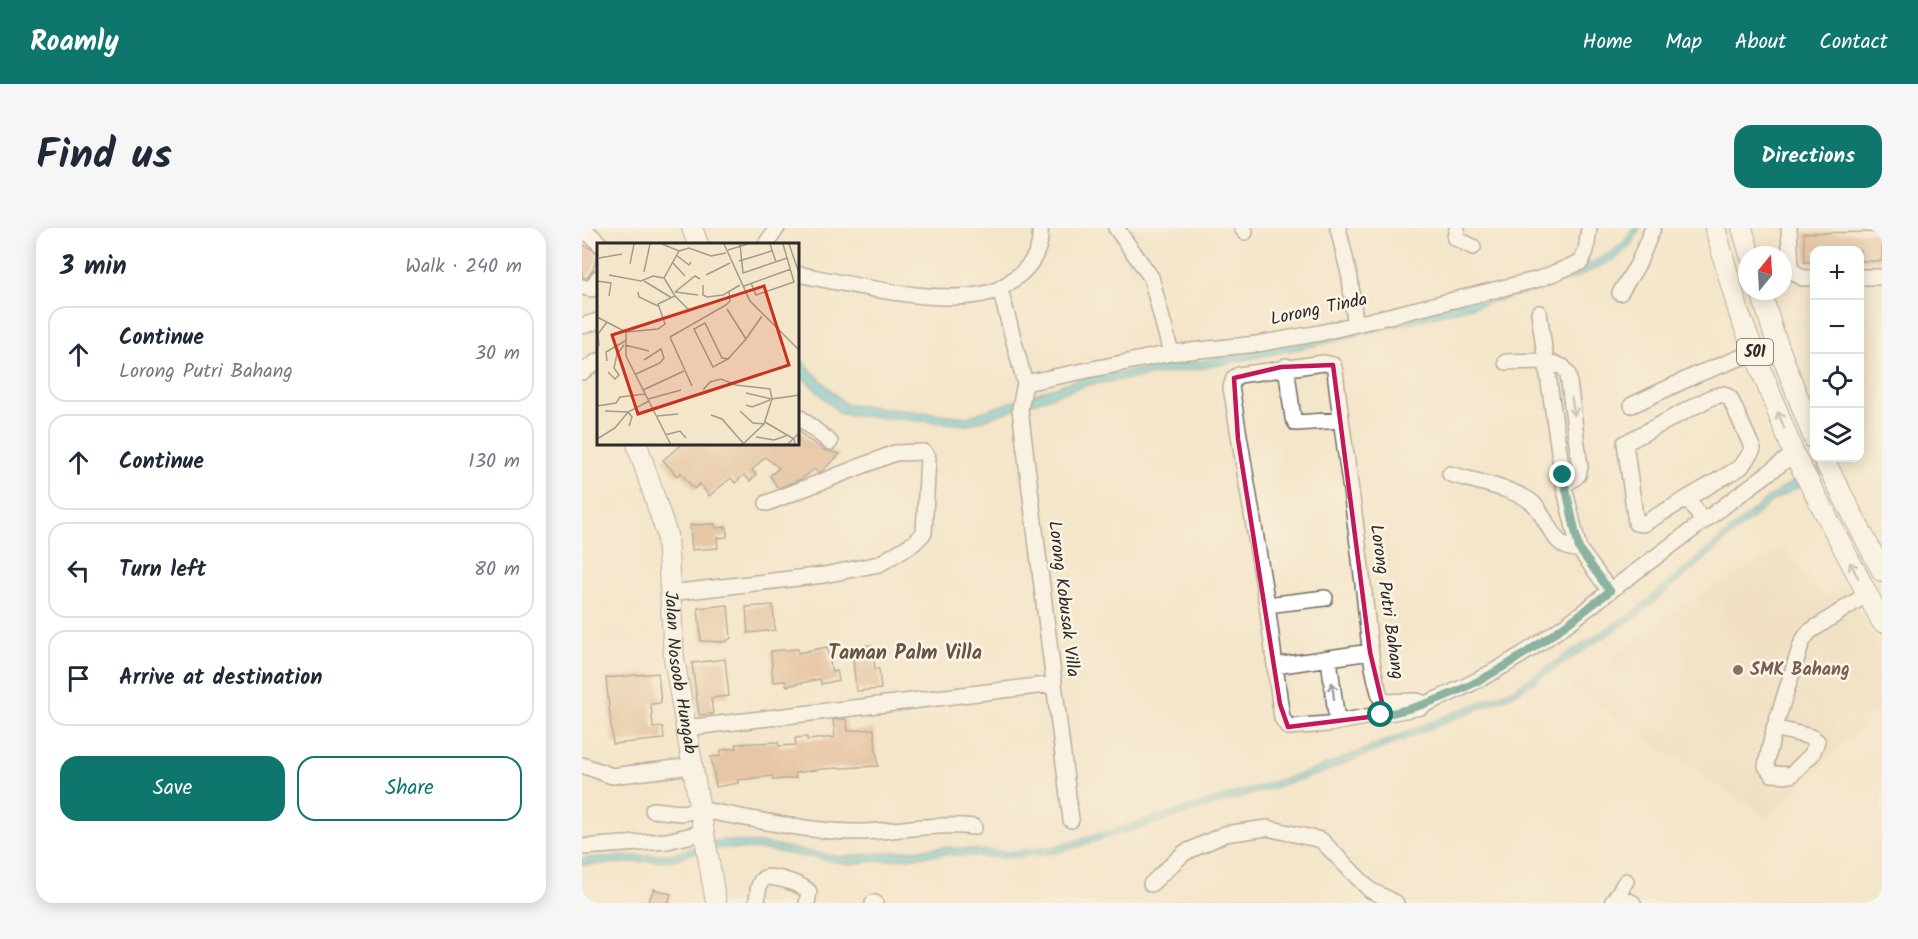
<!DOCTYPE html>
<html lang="en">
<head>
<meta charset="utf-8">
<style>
  :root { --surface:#fff; --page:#f6f6f7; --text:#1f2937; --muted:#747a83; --line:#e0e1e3; --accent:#0f766e }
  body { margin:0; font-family:Kalam,sans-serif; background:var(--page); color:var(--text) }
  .controls { position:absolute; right:18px; top:18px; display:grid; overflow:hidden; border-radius:12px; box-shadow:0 3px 15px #0003 }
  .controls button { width:54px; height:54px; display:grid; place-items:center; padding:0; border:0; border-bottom:2px solid var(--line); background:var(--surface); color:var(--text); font:30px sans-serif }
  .compass { position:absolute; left:1156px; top:18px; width:54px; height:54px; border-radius:50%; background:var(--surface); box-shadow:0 3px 15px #0003; rotate:18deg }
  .stop { position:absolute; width:18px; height:18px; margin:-14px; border:4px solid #0f766e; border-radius:50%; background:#fff }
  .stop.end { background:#0f766e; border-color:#fff; box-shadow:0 2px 6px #0008 }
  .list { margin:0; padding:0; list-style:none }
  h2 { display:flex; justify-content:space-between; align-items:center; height:78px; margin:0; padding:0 24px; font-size:26px }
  h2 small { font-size:20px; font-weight:400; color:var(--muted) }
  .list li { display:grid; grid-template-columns:39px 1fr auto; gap:18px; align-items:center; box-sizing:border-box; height:96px; margin:0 12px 12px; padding:0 12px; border:2px solid var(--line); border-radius:18px }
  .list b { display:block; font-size:22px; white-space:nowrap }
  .list p { margin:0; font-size:20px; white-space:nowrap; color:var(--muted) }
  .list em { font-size:20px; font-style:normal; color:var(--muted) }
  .actions { display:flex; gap:12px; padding:18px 24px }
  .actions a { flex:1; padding:14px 0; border:2px solid var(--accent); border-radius:18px; text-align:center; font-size:21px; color:var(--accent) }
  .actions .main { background:var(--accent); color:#fff }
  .icon { flex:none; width:33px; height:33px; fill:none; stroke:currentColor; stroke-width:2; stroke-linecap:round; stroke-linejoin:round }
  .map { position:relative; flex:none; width:1300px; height:675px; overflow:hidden; border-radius:18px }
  header { display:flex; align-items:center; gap:36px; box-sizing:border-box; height:84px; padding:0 30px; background:var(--accent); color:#fff }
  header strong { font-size:28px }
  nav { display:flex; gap:33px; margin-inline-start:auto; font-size:21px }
  .intro { display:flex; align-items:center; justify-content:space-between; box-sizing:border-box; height:144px; padding:0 36px }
  h1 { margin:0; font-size:42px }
  .button { padding:15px 27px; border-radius:18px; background:var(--accent); color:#fff; font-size:21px; font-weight:700 }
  main { display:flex; gap:36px; padding:0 36px }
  aside { flex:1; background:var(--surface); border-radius:18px; box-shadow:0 3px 15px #0003 }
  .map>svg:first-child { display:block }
</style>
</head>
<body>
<header>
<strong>Roamly</strong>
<nav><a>Home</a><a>Map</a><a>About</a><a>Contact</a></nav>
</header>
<div class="intro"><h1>Find us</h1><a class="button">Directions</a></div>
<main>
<aside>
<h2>3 min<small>Walk · 240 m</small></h2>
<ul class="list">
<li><svg class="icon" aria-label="ahead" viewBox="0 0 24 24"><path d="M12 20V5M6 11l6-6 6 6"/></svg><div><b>Continue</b><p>Lorong Putri Bahang</p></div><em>30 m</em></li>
<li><svg class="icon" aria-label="ahead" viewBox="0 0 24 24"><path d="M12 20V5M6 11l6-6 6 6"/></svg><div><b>Continue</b></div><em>130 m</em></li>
<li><svg class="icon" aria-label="left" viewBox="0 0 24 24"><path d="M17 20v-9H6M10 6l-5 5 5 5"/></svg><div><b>Turn left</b></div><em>80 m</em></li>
<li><svg class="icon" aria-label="arrive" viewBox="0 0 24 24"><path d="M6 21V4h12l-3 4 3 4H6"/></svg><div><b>Arrive at destination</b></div></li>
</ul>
<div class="actions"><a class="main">Save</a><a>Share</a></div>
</aside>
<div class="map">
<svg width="1300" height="675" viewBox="0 0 1300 675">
  <rect width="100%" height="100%" fill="#fcf5e5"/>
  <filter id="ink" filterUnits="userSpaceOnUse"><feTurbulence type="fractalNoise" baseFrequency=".0167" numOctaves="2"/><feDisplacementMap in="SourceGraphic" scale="12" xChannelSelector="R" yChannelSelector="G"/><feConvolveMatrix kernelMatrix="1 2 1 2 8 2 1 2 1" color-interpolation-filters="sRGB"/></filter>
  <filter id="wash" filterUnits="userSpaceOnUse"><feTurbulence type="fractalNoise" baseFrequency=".008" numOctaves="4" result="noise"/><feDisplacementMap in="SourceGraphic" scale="24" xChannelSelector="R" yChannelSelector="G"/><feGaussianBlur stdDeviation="1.35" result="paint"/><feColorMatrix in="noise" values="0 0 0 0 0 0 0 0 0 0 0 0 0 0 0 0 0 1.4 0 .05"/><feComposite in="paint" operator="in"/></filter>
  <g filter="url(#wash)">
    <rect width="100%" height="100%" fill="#f4e6ca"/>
    <!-- built -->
    <path fill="#ebd8ba" d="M1202,320l42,50 21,-13 35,68v53l-115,112 -198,-131 119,-85z"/>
    <!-- water -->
    <path fill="#58c3d3" stroke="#42777f" stroke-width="1.5" d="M1051,0h7l-9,16 -13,13 -40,20 -59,18 -178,45 -137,28 -118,17 -118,40 -127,-11 -43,-41v-16l47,47 122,13 118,-40 117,-16 158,-35 225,-60c18,-9 40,-18 48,-38z
      M1257,230h12l-80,44 -132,113 -124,79 -196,80 -263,79 -51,5 -60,-4 -95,10 -84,-14 -43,-2 -34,6 -16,6 -91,5v-7l91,-4 48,-14 46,4 73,13 104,-10 62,5 49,-5 261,-78 197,-80 122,-78 133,-113 24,-16z"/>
    <g id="blocks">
      <!-- building -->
      <path fill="#d6a078" d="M1300,4v29h-22v-11h-45v12h-10l-1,-29z
        M0,16l16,9 -5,17 -6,8 -5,-1z
        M216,201l8,9 18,12 16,4 -18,17 -4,2 -3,-4 -14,10 -23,9 -8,-12 9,-8 -14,-11 -13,13 4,5 -6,6 -6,-6 -9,8 -4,-5 -22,18 -9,-12 -6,5 -13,-16 -4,3 -14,-16 19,-16h116z
        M133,296l1,4 11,-1v10l-10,1 1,10 -26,2 -2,-25z
        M146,377l3,33 -6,4 -24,-1 -3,-33z
        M191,377l2,25 -27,3 -2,-26z
        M290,417l3,24h4l2,20 -25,2 -3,-33 8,-1 -1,-11z
        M245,419l5,25 5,-1 2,9 -18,4 -1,-5 -33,7 -2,-5 -12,1 -2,-31 27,-2v4z
        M143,431l4,37 -18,2 2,16 -14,1 -7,-52z
        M76,445l3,30 -10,1 2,24 10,-1 1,12 -51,5 -7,-66z
        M264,491l2,12 26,-2 4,37 -56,3 -27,4 1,5 -23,2 -1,-4 -34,4v3l-22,4 -5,-30 9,-1 1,-6 16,-2 -1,-4 42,-2 1,4 17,-1 -1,-7 12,-1v3l28,-3 -2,-17z
        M72,661l17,5 -3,9h-20z"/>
    </g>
  </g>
  <g filter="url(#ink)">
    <use href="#blocks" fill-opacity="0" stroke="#716c63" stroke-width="1.5"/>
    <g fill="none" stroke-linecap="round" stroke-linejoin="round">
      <!-- minor casing -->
      <g stroke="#716c63" stroke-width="18">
        <path id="minor" d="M1,0l17,16
          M534,0l35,49 20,76
          M660,0l3,4
          M756,0l12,50 5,45
          M875,0l-2,10 18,9
          M1207,0l2,42 12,8h11
          M184,16l11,-16
          M216,46c50,10 155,36 201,15 7,-3 13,-9 19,-13 15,-12 24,-29 22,-48
          M1278,49h22
          M0,59l10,2 6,-11
          M418,61l25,94
          M1038,65l18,-29 15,-36
          M957,85l25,173 15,63 31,42 184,-137
          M0,98l16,-5
          M924,134l41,-1 16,6 5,7 12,93 -2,8 -14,11
          M742,135l9,2 2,6c8,68 19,136 27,205 6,42 6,85 20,126l35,-1 8,3 -4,3 -93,17 -40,3 -6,-9 -2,-14 -13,-99 -36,-218 3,-9 5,-3z
          M704,138l7,52 3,5 45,-3
          M0,144l16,-11
          M443,155l146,-30 86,-9 63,-11 219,-54 42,-17 5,-11 3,-23
          M443,155l-5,26 51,411
          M1142,166l6,4 23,51 -12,18 -98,57 -7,-1 -11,-80 87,-46z
          M1050,177l66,-31 57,-22
          M216,188l32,26
          M868,246c20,6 71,16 85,31 13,15 19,46 44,44
          M1106,270l15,24
          M88,365l154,-18 55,-11 35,-21 10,-10 4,-76 -4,-5 -29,1 -128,50
          M685,377l58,-7
          M747,431l8,63
          M693,438l95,-14
          M843,476c68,-26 129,-68 185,-113
          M103,500l369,-44
          M1192,500l37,9 6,4 -5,13 -21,21 -19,-1 -6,-8c3,-15 6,-31 11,-46l25,-78 7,-10 58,-38
          M0,537l30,11 80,-10
          M71,582l28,3 20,-3c49,8 102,21 150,22 41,1 82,-10 123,-5
          M0,619l85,-6 38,-9
          M569,656l33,-31 41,-19 42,-6 54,12 49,50 26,13
          M1035,667l16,8
          M175,675c1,-7 0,-19 6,-24 7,-6 41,6 46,13l-2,11
          M291,675h2
          M1030,675l14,-22"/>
      </g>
      <!-- major casing -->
      <g stroke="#716c63" stroke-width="22">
        <g id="major">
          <path d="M110,0l6,16"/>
          <path d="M1133,0l24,85 55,141 88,168"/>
          <path d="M1160,0l8,27"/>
          <path d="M1179,63l12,41 41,107"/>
          <path id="s1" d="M55,216l30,91 7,123 42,245"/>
          <path d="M1241,230l59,113"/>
        </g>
      </g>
      <!-- minor -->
      <use href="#minor" stroke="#fff" stroke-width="15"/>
      <!-- major -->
      <use href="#major" stroke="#fff" stroke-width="20"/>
    </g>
    <!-- one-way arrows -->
    <defs><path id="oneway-shaft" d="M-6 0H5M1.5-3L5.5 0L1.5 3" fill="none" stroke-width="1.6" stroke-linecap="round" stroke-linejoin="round" transform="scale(1.5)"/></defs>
    <g stroke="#a0a0a0">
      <use href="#oneway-shaft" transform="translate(991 179) rotate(81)"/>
      <use href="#oneway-shaft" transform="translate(1199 192) rotate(-111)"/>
      <use href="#oneway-shaft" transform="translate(1272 342) rotate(-118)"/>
      <use href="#oneway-shaft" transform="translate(751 463) rotate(-97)"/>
    </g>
  </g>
  <g fill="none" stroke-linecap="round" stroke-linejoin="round" filter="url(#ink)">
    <!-- route -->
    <path stroke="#0f766e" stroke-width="8" d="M799,487c85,-14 162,-71 229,-124l-31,-42 -16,-74"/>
  </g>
  <!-- marked area -->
  <path d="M0 0H1300V675H0ZM751,137l37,287 15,63 -97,12 -8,-23 -42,-265 -4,-61 47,-11z" fill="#f4e6ca" fill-opacity=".55" fill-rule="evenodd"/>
  <path fill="none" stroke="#c2185b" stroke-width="4.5" stroke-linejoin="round" d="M751,137l37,287 15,63 -97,12 -8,-23 -42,-265 -4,-61 47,-11z"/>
  <!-- markers -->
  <circle fill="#8d6e63" stroke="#fcf5e5" stroke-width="2" cx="1156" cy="442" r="6"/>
  <g text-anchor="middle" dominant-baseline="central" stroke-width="5" stroke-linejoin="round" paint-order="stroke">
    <!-- shield labels -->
    <rect fill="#fcf5e5" stroke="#6a6863" stroke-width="1.5" x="1155" y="111" width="36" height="26" rx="4.5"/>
    <g font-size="16" font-weight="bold" fill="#2b2b2b">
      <text x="1173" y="124">501</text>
    </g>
    <!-- street labels -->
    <g font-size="18" fill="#2b2b2b" stroke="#fcf5e5">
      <text transform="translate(737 82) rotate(-12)">Lorong Tinda</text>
      <text transform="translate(481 371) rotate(83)">Lorong Kobusak Villa</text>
      <text transform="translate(804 374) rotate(82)">Lorong Putri Bahang</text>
      <text stroke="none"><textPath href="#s1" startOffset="234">Jalan Nosoob Hungab</textPath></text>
    </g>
    <!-- education labels -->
    <g font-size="18" font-weight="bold" fill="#785e54" stroke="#fcf5e5" text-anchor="start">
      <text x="1168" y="442">SMK Bahang</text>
    </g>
    <!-- neighbourhood labels -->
    <g font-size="20" font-weight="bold" fill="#675446" stroke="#fcf5e5">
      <text x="323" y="426">Taman Palm Villa</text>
    </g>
  </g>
  <!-- overview -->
  <g transform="translate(15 15)">
    <rect width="202" height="202" fill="#f4e6ca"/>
    <path fill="none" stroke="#a49b8a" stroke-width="1.5" d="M65,1l17,7M127,1l26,57 50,50M143,1l3,29 44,-15M173,1l6,18M192,1l11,32M131,7l20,-6M79,12l13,10 2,-3M2,15l23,-4M142,18l33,-10M75,19l13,14M33,21l4,-20M47,29l6,-28M12,32l32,6 12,-5 11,2M109,32l24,-12M0,38l14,2 -2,13M47,38l28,17M154,40l5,12 38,-13 -11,-38M106,42v10l4,2 16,-2 17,-10M147,43l47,-17M41,49l1,5 19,9M78,49l20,-16 5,3M78,49l23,3M78,53l15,15M130,66l19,30 16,-23M0,74l29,15v24l45,89M108,80l17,35 6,1 -15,8 -19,-38zM29,89l32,-3 7,-5 -7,-20 17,-8 -11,-18 15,-27 10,-3 22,8 15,-3M73,94l56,-32 4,-4 -1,-9M73,94l22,49M28,102l24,6M2,103l-1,-12 9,-12M131,116l18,-20M10,118l-1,-9 19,-11M11,129l7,7 4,-4 -5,-7 3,-14 7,-9M39,131l24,-11 4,-5 -3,-9 -17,11M46,147l41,-19M106,147l7,-8 11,-3 15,6 34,4 2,10M149,150l25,6M51,156l33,-9M149,162l6,2 18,-7M0,163l19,-3 4,-6 25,-3M8,168l23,1 4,5 -3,9M143,168l13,12 11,1M114,172l11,4 21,24M60,173l21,-2M168,179l29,17 1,6M68,192l15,-4 6,7M159,194l18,3 14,-5M0,196l18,-11 13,-16 21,-11M145,202l22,-21 8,-25 28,-4M190,202l13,-13"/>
    <path fill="#c8321e" fill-opacity="0.15" stroke="#c8321e" stroke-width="3" d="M167,43l25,79 -151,49 -26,-79z"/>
    <rect width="202" height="202" fill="none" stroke="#2b2b2b" stroke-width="3"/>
  </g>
</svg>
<div class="controls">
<button>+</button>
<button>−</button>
<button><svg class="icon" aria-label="locate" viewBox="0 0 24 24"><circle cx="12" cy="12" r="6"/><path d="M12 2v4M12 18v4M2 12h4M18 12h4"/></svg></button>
<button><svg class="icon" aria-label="layers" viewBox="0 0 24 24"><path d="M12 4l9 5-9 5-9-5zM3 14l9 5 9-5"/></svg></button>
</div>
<svg class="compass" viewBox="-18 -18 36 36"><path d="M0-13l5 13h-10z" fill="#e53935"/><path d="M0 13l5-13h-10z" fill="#747a83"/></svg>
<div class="stop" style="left:799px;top:487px"></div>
<div class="stop end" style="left:981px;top:247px"></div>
</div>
</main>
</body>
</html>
